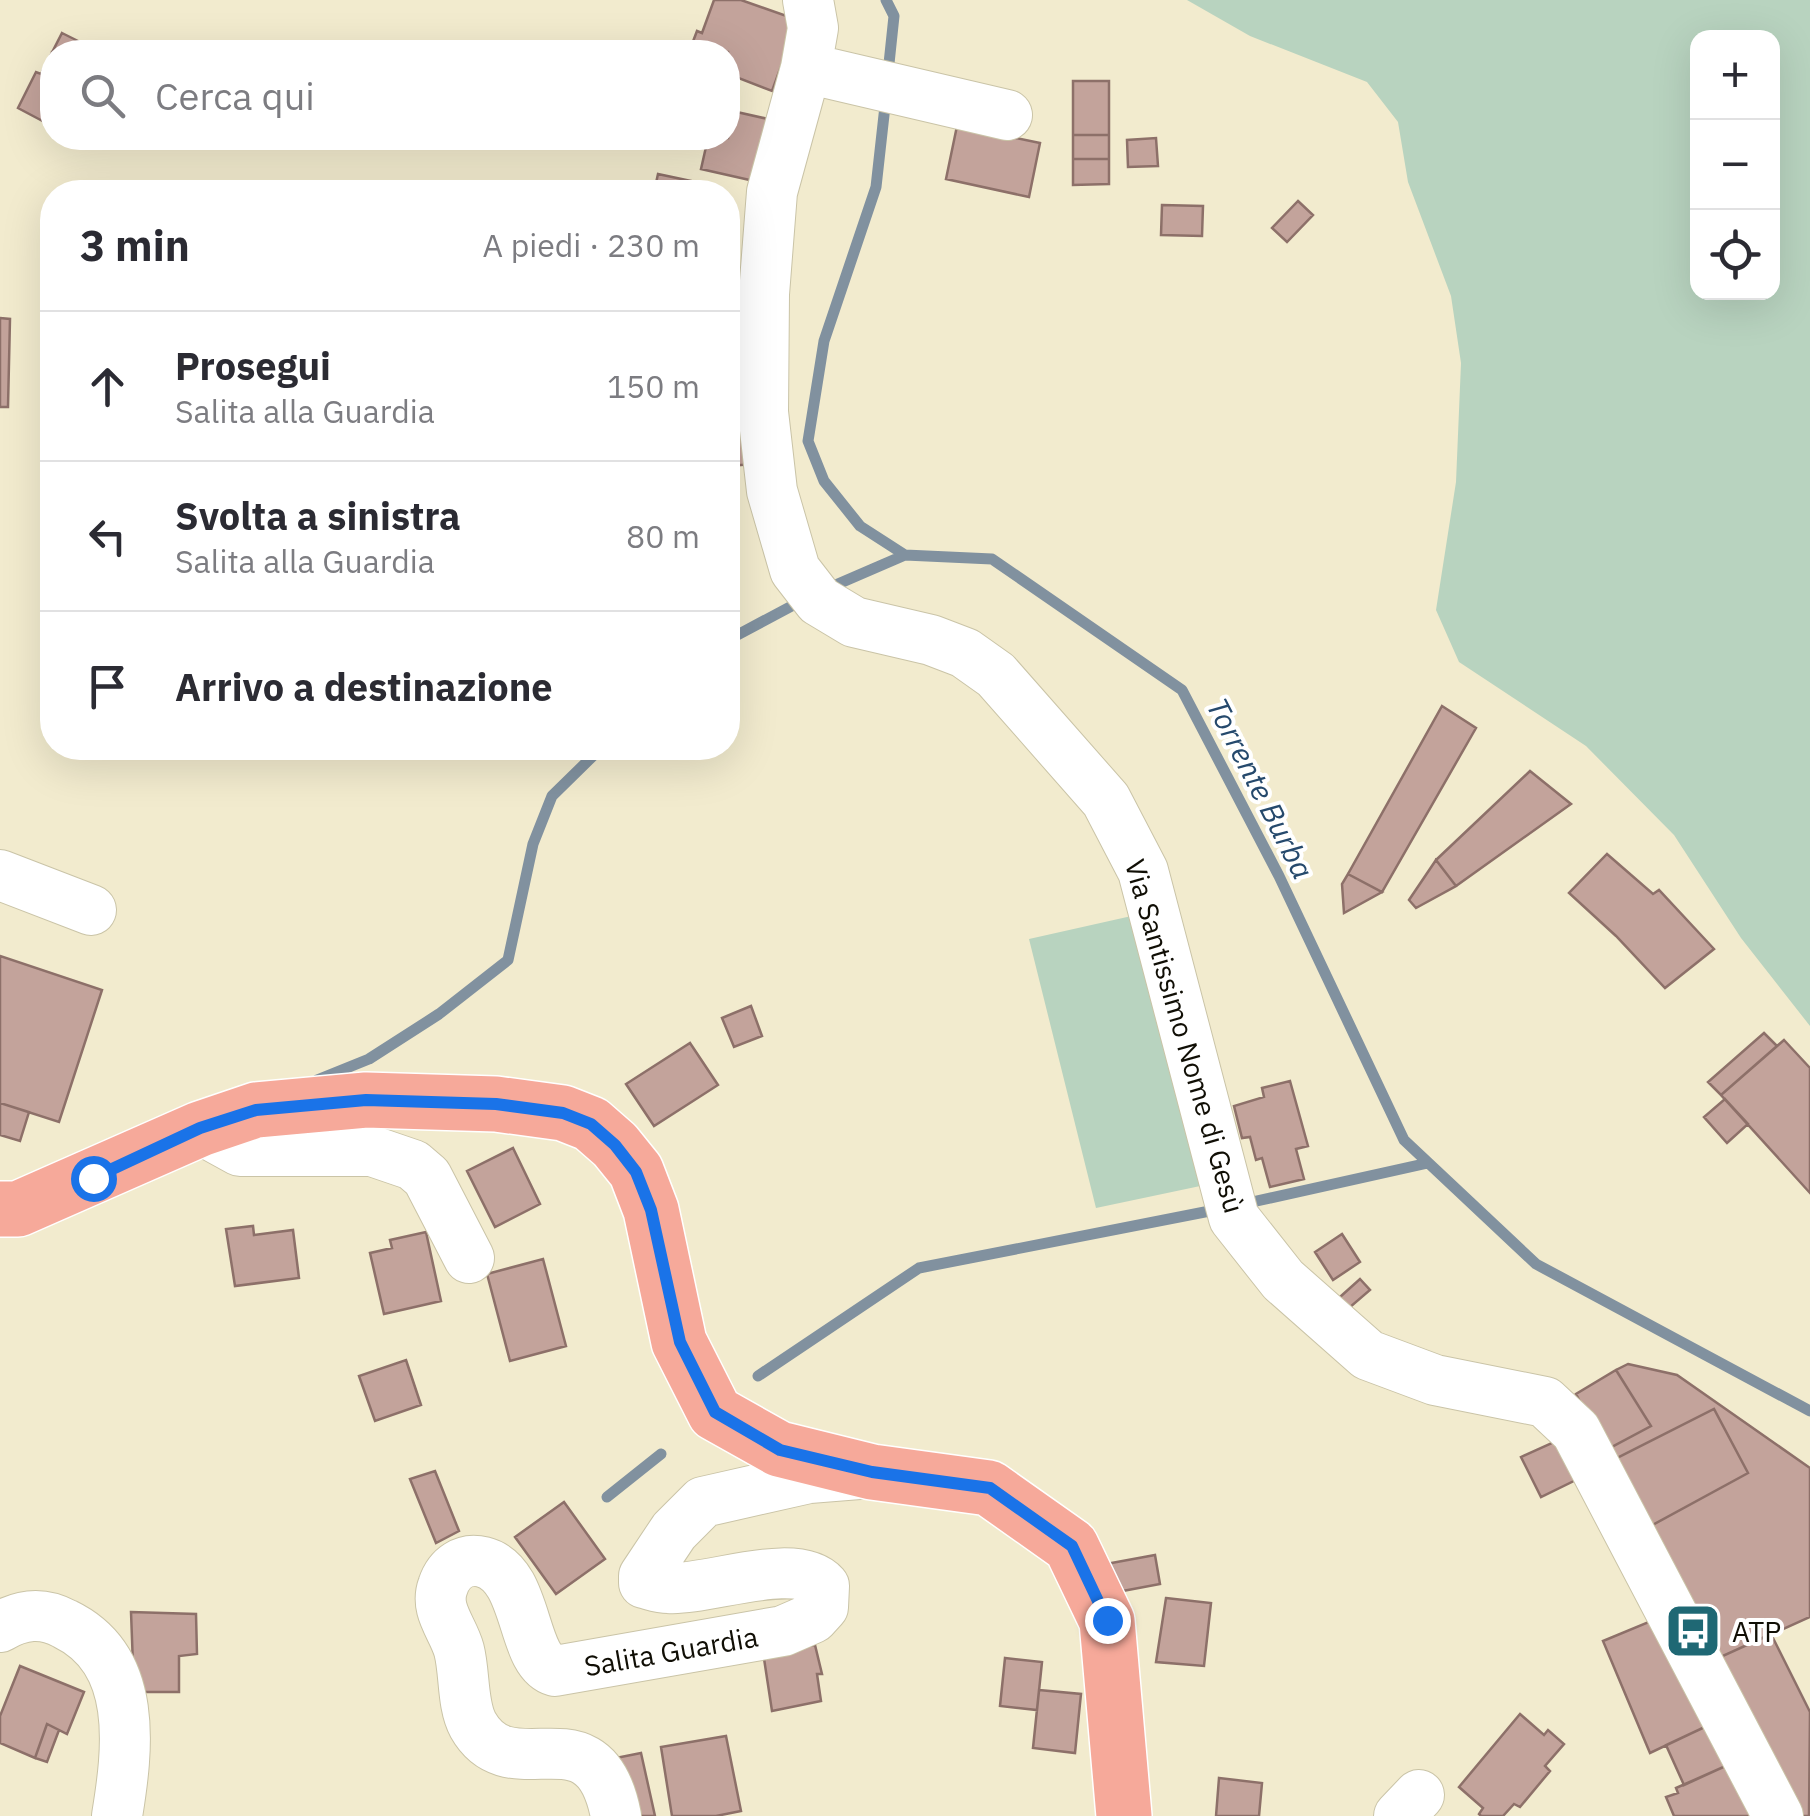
<!DOCTYPE html>
<html lang="it">
<head>
<meta charset="utf-8">
<style>
  :root { --surface:#fff; --page:#f7f7f7; --text:#2b2b33; --muted:#7c7c81; --line:#e1e1e2 }
  body { margin:0; font-family:"IBM Plex Sans",sans-serif; background:var(--page); color:var(--text) }
  .controls { position:absolute; right:30px; top:30px; display:grid; overflow:hidden; border-radius:20px; box-shadow:0 10px 40px #0002 }
  .controls button { width:90px; height:90px; display:grid; place-items:center; padding:0; border:0; border-bottom:2px solid var(--line); background:var(--surface); color:var(--text); font:50px sans-serif }
  .stop { position:absolute; width:30px; height:30px; margin:-22px; border:8px solid #1a73e8; border-radius:50%; background:#fff }
  .stop.end { background:#1a73e8; border-color:#fff; box-shadow:0 2px 10px #0008 }
  .list { margin:0; padding:0; list-style:none }
  h2 { display:flex; justify-content:space-between; align-items:center; height:130px; margin:0; padding:0 40px; font-size:42px }
  h2 small { font-size:32px; font-weight:400; color:var(--muted) }
  .list li { display:grid; grid-template-columns:65px 1fr auto; gap:30px; align-items:center; box-sizing:border-box; height:150px; padding:0 40px; border-top:2px solid var(--line) }
  .list b { display:block; font-size:38px; white-space:nowrap }
  .list p { margin:0; font-size:32px; white-space:nowrap; color:var(--muted) }
  .list em { font-size:32px; font-style:normal; color:var(--muted) }
  .icon { flex:none; width:55px; height:55px; fill:none; stroke:currentColor; stroke-width:2; stroke-linecap:round; stroke-linejoin:round }
  .map { position:relative; flex:none; width:1810px; height:1816px; overflow:hidden }
  .search { position:absolute; background:var(--surface); box-shadow:0 10px 40px #0002; left:40px; top:40px; width:700px; height:110px; display:flex; align-items:center; gap:25px; box-sizing:border-box; padding:0 35px; border-radius:40px; color:var(--muted); font-size:38px }
  .panel { position:absolute; background:var(--surface); box-shadow:0 10px 40px #0002; left:40px; top:180px; width:700px; height:580px; border-radius:40px }
  .map>svg:first-child { display:block }
</style>
</head>
<body>
<div class="map">
<svg width="1810" height="1816" viewBox="0 0 1810 1816">
  <rect width="100%" height="100%" fill="#f2ebce"/>
  <!-- green -->
  <path fill="#b8d3bf" fill-rule="evenodd" d="M1187,0h623v1026l-69,-88 -67,-103 -88,-89 -127,-84 -23,-52 20,-128 5,-119 -10,-67 -43,-114 -10,-60 -31,-40 -117,-46zM1698,38h74v254h-74z
    M1136,915l69,270 -109,23 -67,-269z"/>
  <g fill="none" stroke-linecap="round" stroke-linejoin="round">
    <!-- stream -->
    <path stroke="#81919f" stroke-width="11" d="M886,0l8,16 -6,57
      M886,97l-10,90 -52,154 -16,100 16,40 36,45 45,29 87,4 190,131 97,186 125,264 132,124 274,147
      M824,590l81,-35
      M728,640l75,-40
      M317,1080l52,-21 70,-45 69,-54 25,-116 19,-48 49,-48
      M1243,1204l185,-41
      M758,1376l161,-108 301,-59
      M607,1497l54,-43"/>
  </g>
  <!-- building -->
  <path fill="#c3a39b" stroke="#8d7069" stroke-width="2.5" d="M714,0h27l57,20 -26,71 -44,-17v-22h-39l8,-21 5,2z
    M62,33l38,19h-48v74l-34,-18 18,-36 5,2z
    M1073,81h36v54h-36z
    M728,110l40,9 -14,62 -53,-12 7,-31h20z
    M957,126l83,17 -11,54 -83,-18z
    M1073,135h36v24h-36z
    M1156,138l2,28 -30,1 -1,-27z
    M1073,159h36v25l-36,1z
    M658,174l33,7 -2,11h-35z
    M1298,201l15,14 -26,27 -15,-14z
    M1162,205l41,1 -1,30 -41,-1z
    M728,220l10,2 -8,70h-2z
    M0,318l10,1 -2,88h-8z
    M728,337h18l1,57h-19z
    M753,420l1,44 -26,2v-45z
    M1442,706l34,22 -94,164 -34,-18z
    M1530,771l41,33 -115,82 -20,-26z
    M1607,854l46,40 6,-4 55,59 -49,39 -49,-52 -47,-43z
    M1436,860l20,26 -40,22 -7,-8z
    M1348,874l34,18 -38,21 -2,-29z
    M0,956l102,34 -43,132 -59,-19z
    M751,1006l11,30 -28,11 -12,-29z
    M1764,1033l13,13 -56,49 -13,-13z
    M1784,1040l26,28v125l-89,-98z
    M690,1043l28,42 -64,41 -28,-42z
    M1290,1081l18,65 -12,3 8,30 -34,8 -8,-29 -6,2 -6,-23 -8,1 -8,-32 30,-9 -2,-9z
    M1725,1099l23,25 -21,19 -23,-26z
    M0,1103l29,9 -9,29 -20,-6z
    M513,1148l27,56 -45,23 -28,-56z
    M253,1226l1,9 39,-5 6,48 -64,8 -9,-57z
    M426,1232l15,69 -57,13 -14,-61 22,-5 -2,-8z
    M1342,1234l18,28 -27,18 -18,-28z
    M543,1259l23,87 -56,15 -23,-87z
    M1360,1279l10,11 -21,18 -9,-11z
    M406,1360l15,45 -46,16 -16,-45z
    M1628,1364l49,11 133,93v149l-94,42 -69,-131 101,-55 -34,-64 -103,52 -5,-11 45,-24 -35,-56z
    M1616,1370l35,56 -45,24 -30,-56z
    M1714,1409l34,64 -101,55 -36,-67z
    M1565,1437l21,38 -45,22 -20,-40z
    M435,1471l24,60 -23,12 -26,-64z
    M564,1502l41,57 -49,35 -41,-57z
    M1155,1555l5,29 -48,9 -6,-29z
    M1166,1598l45,5 -7,63 -48,-4z
    M131,1612l65,2 1,40 -18,2v36h-45z
    M1651,1621l56,105 -57,27 -47,-112z
    M1771,1634l39,78 -1,104h-10l-83,-157z
    M815,1645l7,29h-5l4,27 -49,10 -9,-59z
    M1005,1658l37,4 -5,48 -37,-4z
    M20,1666l64,26 -17,42 -20,-10 -12,34 -35,-15v-27z
    M1039,1690l42,4 -6,59 -42,-5z
    M1520,1714l24,21 4,-5 16,14 -19,22 5,5 -30,36 -6,-3 -11,12h-22l-2,-2 4,-6 -24,-21z
    M47,1724l12,6 -12,32 -12,-4z
    M1707,1726l21,39 -44,20 -18,-40z
    M726,1736l15,75 -25,5h-44l-11,-69z
    M641,1753l14,63h-32l-12,-57z
    M1728,1765l25,51h-79l-8,-19 12,-4 -2,-5z
    M1219,1778l43,5 -3,33h-43z"/>
  <g fill="none" stroke-linecap="round" stroke-linejoin="round">
    <!-- minor casing -->
    <g stroke="#cac4a7" stroke-width="52">
      <path id="minor" d="M808,0l5,28 -7,40 -34,124 -8,102 -1,118 9,79 23,79 24,31 35,21 77,18 34,13 31,22 110,125 37,71 91,347 49,62 85,75 67,25 110,22 31,29 202,385
        M806,68l201,47
        M0,875l91,35
        M200,1129l40,22h132l41,14 14,12 42,81
        M0,1627c22,-13 43,-15 65,-3 74,36 63,125 52,192
        M616,1816c-22,-114 -104,-22 -143,-91 -11,-20 -8,-52 -14,-75 -6,-22 -25,-40 -16,-64 6,-18 21,-29 40,-24 47,12 37,99 72,109l228,-40 30,-13 10,-11 1,-21c-28,-31 -117,5 -156,2 -8,0 -16,-3 -24,-5v-7l30,-45 29,-29 106,-24 50,-4
        M1399,1816l20,-21"/>
    </g>
    <!-- major casing -->
    <g stroke="#fff" stroke-width="58">
      <path id="major" d="M0,1209h18l182,-80 56,-19 110,-10 130,4 67,9 28,11 24,21 21,26 15,39 28,132 36,71 64,36 93,23 117,16 82,58 36,75 17,195"/>
    </g>
    <!-- minor -->
    <use href="#minor" stroke="#fff" stroke-width="50"/>
    <!-- major -->
    <use href="#major" stroke="#f6a99a" stroke-width="55"/>
  </g>
  <g fill="none" stroke-linecap="round" stroke-linejoin="round">
    <!-- route -->
    <path stroke="#1a73e8" stroke-width="12" d="M93,1178l107,-50 56,-18 110,-10 130,4 67,9 28,11 24,21 21,27 15,38 29,132 35,70 65,38 92,22 118,16 82,58 35,74"/>
  </g>
  <!-- icons -->
  <defs>
    <g id="bus-square" transform="scale(2.875)"><rect x="-9" y="-9" width="18" height="18" rx="4" fill="#1f6874" stroke="#fff"/><path d="M-5-6H5V4H4V6H2V4H-2V6H-4V4H-5ZM-3.5-4V0h7V-4ZM-3.5 1.2v1.5H-2V1.2ZM2 1.2v1.5H3.5V1.2Z" fill="#fff"/></g>
  </defs>
  <g fill-rule="evenodd">
    <use href="#bus-square" x="1693" y="1631"/>
  </g>
  <g text-anchor="middle" dominant-baseline="central" stroke-width="8" stroke-linejoin="round" paint-order="stroke">
    <!-- street labels -->
    <g font-size="28" fill="#100e05" stroke="#fff">
      <text transform="translate(1185 1036) rotate(74)">Via Santissimo Nome di Gesù</text>
      <text transform="translate(671 1651) rotate(-10)">Salita Guardia</text>
    </g>
    <!-- poi labels -->
    <g font-size="28" fill="#100e05" stroke="#fff" text-anchor="start">
      <text x="1732" y="1631">ATP</text>
    </g>
    <!-- water labels -->
    <g font-size="30" font-style="italic" fill="#25496c" stroke="#fff">
      <text transform="translate(1261 788) rotate(63)">Torrente Burba</text>
    </g>
  </g>
</svg>
<div class="controls">
<button>+</button>
<button>−</button>
<button><svg class="icon" aria-label="locate" viewBox="0 0 24 24"><circle cx="12" cy="12" r="6"/><path d="M12 2v4M12 18v4M2 12h4M18 12h4"/></svg></button>
</div>
<div class="stop" style="left:93px;top:1178px"></div>
<div class="stop end" style="left:1107px;top:1620px"></div>
<div class="search"><svg class="icon" aria-label="search" viewBox="0 0 24 24"><circle cx="10" cy="10" r="6"/><path d="M15 15l6 6"/></svg>Cerca qui</div>
<section class="panel">
<h2>3 min<small>A piedi · 230 m</small></h2>
<ul class="list">
<li><svg class="icon" aria-label="ahead" viewBox="0 0 24 24"><path d="M12 20V5M6 11l6-6 6 6"/></svg><div><b>Prosegui</b><p>Salita alla Guardia</p></div><em>150 m</em></li>
<li><svg class="icon" aria-label="left" viewBox="0 0 24 24"><path d="M17 20v-9H6M10 6l-5 5 5 5"/></svg><div><b>Svolta a sinistra</b><p>Salita alla Guardia</p></div><em>80 m</em></li>
<li><svg class="icon" aria-label="arrive" viewBox="0 0 24 24"><path d="M6 21V4h12l-3 4 3 4H6"/></svg><div><b>Arrivo a destinazione</b></div></li>
</ul>
</section>
</div>
</body>
</html>
